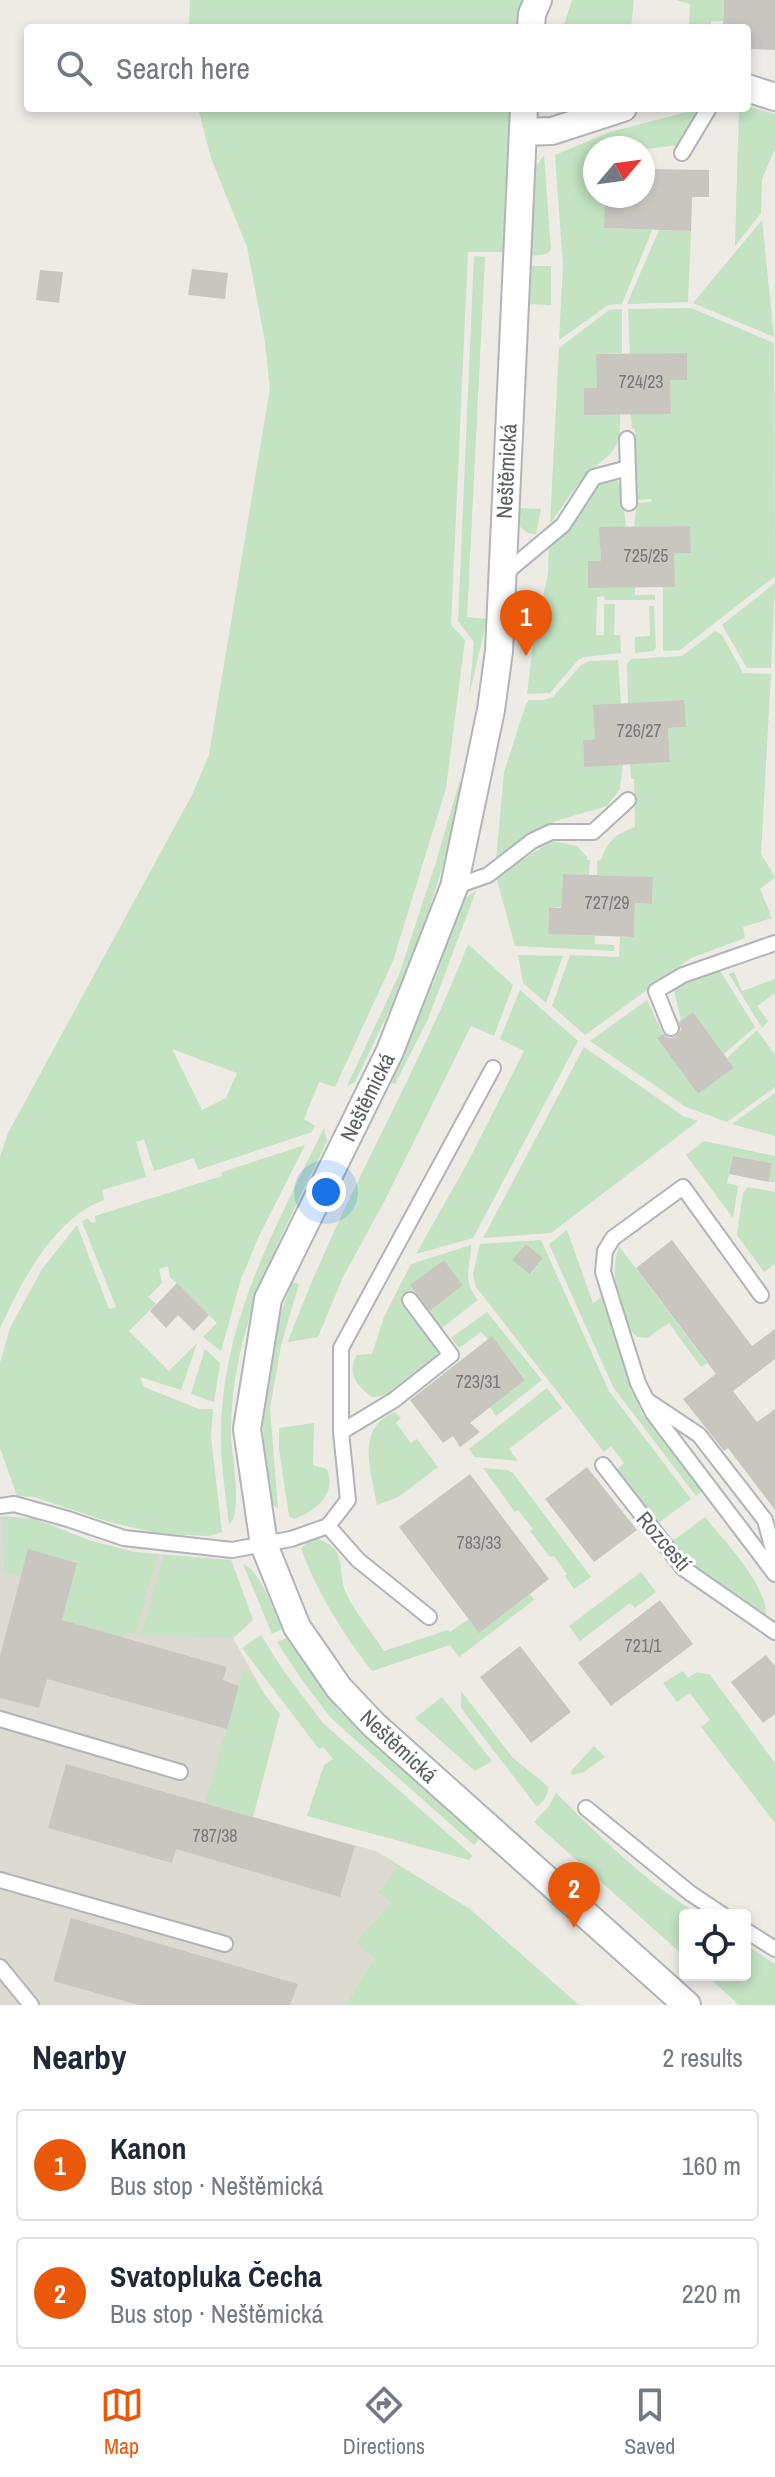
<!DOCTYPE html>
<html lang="en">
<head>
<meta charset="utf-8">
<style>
  :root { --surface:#fff; --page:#f2f2f3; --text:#1f2937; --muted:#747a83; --line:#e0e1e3; --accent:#ea580c }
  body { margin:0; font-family:"Archivo Narrow",sans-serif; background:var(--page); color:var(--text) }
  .controls { position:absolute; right:24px; bottom:24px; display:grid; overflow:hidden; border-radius:8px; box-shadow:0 4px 12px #0003 }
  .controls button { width:72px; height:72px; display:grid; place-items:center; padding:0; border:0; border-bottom:2px solid var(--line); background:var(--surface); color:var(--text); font:40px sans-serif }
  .compass { position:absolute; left:583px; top:136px; width:72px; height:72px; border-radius:50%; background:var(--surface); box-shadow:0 4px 12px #0003; rotate:61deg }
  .you { position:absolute; left:326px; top:1192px; width:28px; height:28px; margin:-20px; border:6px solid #fff; border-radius:50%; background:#1a73e8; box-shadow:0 0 0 12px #1a73e833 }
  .badge { display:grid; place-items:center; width:52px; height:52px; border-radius:50%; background:var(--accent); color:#fff; font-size:26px; font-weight:700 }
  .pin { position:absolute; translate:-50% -66px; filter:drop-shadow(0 2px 4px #0008) }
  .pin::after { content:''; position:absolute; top:42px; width:28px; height:24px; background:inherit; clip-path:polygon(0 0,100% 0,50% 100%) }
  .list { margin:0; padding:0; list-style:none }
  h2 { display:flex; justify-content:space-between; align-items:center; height:104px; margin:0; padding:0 32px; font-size:34px }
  h2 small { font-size:26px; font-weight:400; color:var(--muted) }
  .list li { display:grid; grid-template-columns:52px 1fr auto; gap:24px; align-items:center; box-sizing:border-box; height:112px; margin:0 16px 16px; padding:0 16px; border:2px solid var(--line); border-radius:8px }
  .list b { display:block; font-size:30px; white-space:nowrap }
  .list p { margin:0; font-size:26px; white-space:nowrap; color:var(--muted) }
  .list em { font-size:26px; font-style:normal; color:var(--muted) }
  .icon { flex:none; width:44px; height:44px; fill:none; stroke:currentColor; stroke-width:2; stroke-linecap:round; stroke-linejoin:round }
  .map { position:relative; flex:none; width:775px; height:2005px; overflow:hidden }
  .search { position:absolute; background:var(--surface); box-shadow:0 4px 12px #0003; left:24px; right:24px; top:24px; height:88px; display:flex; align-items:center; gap:20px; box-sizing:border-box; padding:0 28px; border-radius:8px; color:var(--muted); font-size:30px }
  .sheet { height:360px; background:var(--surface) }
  nav { display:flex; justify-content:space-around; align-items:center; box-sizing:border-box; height:112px; border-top:2px solid var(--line); background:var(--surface); font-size:22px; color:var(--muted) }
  nav a { display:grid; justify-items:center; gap:4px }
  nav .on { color:var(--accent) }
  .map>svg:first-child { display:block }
</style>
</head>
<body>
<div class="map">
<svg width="775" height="2005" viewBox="0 0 775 2005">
  <rect width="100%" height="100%" fill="#edebe4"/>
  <!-- education -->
  <path fill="#dddad2" d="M0,1516l35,3 56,22 43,11 97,8 22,60 -20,18 36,64 -31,111 138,38 22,17 -7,35 -17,55 -28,47h-346z"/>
  <!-- green -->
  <path fill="#c3e3c2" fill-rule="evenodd" d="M190,0h331l-4,28h-328z
    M572,0h62l-3,28h-68z
    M676,0h48l-1,21h-12l-1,7h-21l1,-24z
    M747,106l28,8v35l-13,30 -1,34 -26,33 4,-138z
    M198,108h313l-6,144h-37l-17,373 14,15 -19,148 -53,173 -58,126 -16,-5 -15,37 11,7 -3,6 -114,38 -4,-12 -40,13 -10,-32 -8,3 10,35 -44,13 2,10c-49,17 -84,83 -104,129v-172l8,-24 184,-338 17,-40 61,-367 -5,-46 -18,-95 -36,-89zM172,1049l65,24 -11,25 -24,12z
    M698,109l-19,36 -33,4 -1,20 -2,-21h-48v48h23v6h-13v26l47,2 -30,74 -14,1 -49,35 4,-74 -8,-111 55,-23z
    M544,155l7,95 -4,4 -17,2 4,-87z
    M762,220l12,117 -81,-34z
    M659,230l32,1 -3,71 -61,2z
    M474,256l11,1 -18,360 20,2 -18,77 5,-54 -16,-21z
    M530,266h21v39l-22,-1z
    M691,308l83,35 1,233 -95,74 -17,1v-64l11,-34 17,-1 -1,-26 -56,1 3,-24 15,-1 -1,-3 -15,1 -1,-71 -3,-1 -1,-14h40l-1,-34 17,-1v-26l-57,1 -2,-45z
    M622,309v44l-25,1v34h-13l36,26c2,46 -16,39 -40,68 -11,13 -20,28 -30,42l9,-176 50,-38z
    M608,478l8,1 5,7 5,41h-26l1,34 -13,1v26l47,-1v8h20v5h-50l-1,-4 -7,1 -1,38h8v-31h11l-1,31h6l1,18 -37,4 -6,3 -28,33 -23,1 6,-49 15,-72 1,-31 50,-59z
    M519,508l22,1 -5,25 -8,-1 -9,-7z
    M775,583l-4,85h-24l-25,-43z
    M649,606h5l2,42 -3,3 -18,2v-16l15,-1z
    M715,631l7,4 21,38 28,1 -10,180 14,23 -15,12 12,29 -29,9 2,11 -54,20 -106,77 -33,-29 18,-51 49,2 1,-20h14l1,-34 17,1 1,-26 -56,-3v-14l4,-1c6,-18 15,-27 34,-33l-1,-48h-3l-1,-15 40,-2 -2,-34 17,-1 -57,-24 -1,-39 4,-5 51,-3z
    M618,660l3,44 -26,35 -12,1 1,26 39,-2 -3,25 -13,17 -51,15 -26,13 -34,26 8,-88 22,-68 3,-4h15l9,-3 28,-32 9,-4z
    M460,780v32l-48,151 -57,119 -8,4 52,-111 37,-113z
    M551,841l26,5 10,11v3h3l-1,15 -26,-1 -2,33h-12l-1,26 47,3v8l19,1v6l-99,-5 -19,-69z
    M476,891l-48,128 -33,65 -7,-3 48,-104 26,-77z
    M468,944l45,41 -19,51 -23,-10 -87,176 -41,75 -25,60 -30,5c50,-137 127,-262 180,-398z
    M518,955l45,1 -17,47 -23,-20z
    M719,969l36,58 -31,27 -31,-42 -12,9 -7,-32z
    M734,972l8,19 33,-12v14l-18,13 11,15 -6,7 -33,-54z
    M520,990l58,51 -105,197 -57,16 52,-92 56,-111 -24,-12z
    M647,1000l16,34 35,60 36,-26 -7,-10 30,-28 18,25v32l-48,35 -41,-15 -96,-66z
    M584,1047l99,69 15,5 -147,112 -68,5z
    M775,1093v43l-43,-12z
    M324,1128l3,13c-46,97 -97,185 -96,295 1,20 12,77 -2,89 -3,-28 -8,-57 -8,-86 -1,-114 54,-211 103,-311z
    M704,1141l71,15v26h-6l3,-19 -39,-7 -6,27 11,3 -5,32 -47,-63z
    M305,1145l-46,91 -18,43 -20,72 -18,-14 14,-14 -47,-46 -2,-11 -9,3 3,14 -14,14 8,7 -27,27 40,40 28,-28 -16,47 -41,-13 4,10 55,22h14l-2,28 11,95 -12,4 -49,-2 -52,-12 -75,-25 -17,-1 -17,-48v-85l10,-35 32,-59 35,-44 32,84 7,-2 -34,-85 5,-4 5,5 4,-1 -1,-6 127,-40v-4z
    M748,1187l27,5v72l-11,8 -27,-37 6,-42z
    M567,1230l26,73 9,-6 40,117 60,77 -6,5 -83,-109 -64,-143z
    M541,1240l68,151 82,108 -34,25 -41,-54 8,-7 -13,-17 -7,6 -128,-165 -3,-13 7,-30zM526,1244l17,14 -12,16 -18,-14z
    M471,1245c0,24 -10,33 7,55l-40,31 -28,-37 -10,8 38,50c-10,17 -46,47 -66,45 -15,-10 -26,-25 -15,-42l15,-1 12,-37 27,-53zM444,1260l19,25 -33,26 -19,-26z
    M619,1246l88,117 -6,4 -32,-44 -22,15 -10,-1c-22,-19 -27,-65 -18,-91z
    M292,1282l7,2 -18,61 -11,64 8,100 -12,-11 -4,-93 11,-70z
    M487,1312l55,68 -46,36 -6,-9 35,-28 -33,-42 -4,2 -7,-7 -22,16 -8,-10z
    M205,1349l15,14 -6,39 -23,-8z
    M547,1388l15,20 -53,41 9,12 -43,-4 -6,-8z
    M395,1412l6,6 -5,5 15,20 6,-4 21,28 -40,30 -21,8c-6,-33 -22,-78 18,-93z
    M314,1423l-1,42 14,4c10,25 -11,42 -33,50l-5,-3 -10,-67v-21z
    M483,1468l24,2 6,3 78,104 -17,12 -9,-13 2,-2 -13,-18 -4,1 -20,-26 3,-2 -15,-19 -3,2z
    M3,1516l32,3 56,22 43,11 24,2 -23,80 -10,-2 -2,5 -61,-17 15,-58 -49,-12 -7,26 -17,-4z
    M705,1517c19,24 62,67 61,99l-70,-48 -25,-26z
    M318,1539c30,11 19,28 27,52 7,17 29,44 39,60l64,-21 2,2 19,-13 10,13 51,-38 4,6 -75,57 -9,-12 -78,26c-30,-38 -53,-76 -71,-122l8,-9z
    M164,1555l67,5 22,60 -20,18 -92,-3z
    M243,1564c18,7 31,48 39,65l-10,5z
    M641,1572l15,20 -21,16 -5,-5 -50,38 -11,-15z
    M261,1635l22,35 40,53 150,133 -4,4 -162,-44 17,-51 9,-6 -10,-12 -4,2 -77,-101z
    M287,1638l52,73 143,125 -8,9 -143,-127 -29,-38 -25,-38z
    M244,1668l36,46 -27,103 -48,-13z
    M683,1671l5,7 9,-6 13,3 65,88v60l-74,-96 9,-7 -20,-27 -13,9 -14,-19z
    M461,1691l52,67 36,29 -4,12 -8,8 -76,-99z
    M442,1697l50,64 -17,10 -60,-53z
    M594,1746l11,11 -21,15 -12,3 -1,-4z
    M556,1793c44,44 90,89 143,122h-14v42l-151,-135 15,-16z
    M376,1851l94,58 109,96h-233l28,-47 -18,-16 35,-39 -13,-11 20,-24z
    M745,1944l30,20v41h-36l-33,-30h39z"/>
  <!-- building -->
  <path fill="#c9c6c0" d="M724,0h51v50l-28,-1v-21h-24z
    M643,169l66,1v27h-17l-1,34 -87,-3 1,-27 13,1v-6h25z
    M192,269l36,4 -3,26 -37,-4z
    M40,270l23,2 -4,31 -23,-3z
    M687,353v27h-17l1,34 -87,1v-27h13l-1,-34z
    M690,526l1,27h-17l1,34 -87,1v-27h13l-2,-34z
    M684,700l2,27 -18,1 2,34 -86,5 -1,-27 12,-1 -2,-34z
    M563,874l90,3 -1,27 -17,-1 -1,34 -86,-3 1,-27 12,1z
    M693,1012l41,56 -36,26 -41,-56 6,-4 6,4 6,-1 6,-7 -2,-8z
    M733,1156l39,7 -3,19 -40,-8z
    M672,1240l80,106 23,-17v30l-42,32 24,31 18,-13v101l-47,-62 -4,3 -41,-52 33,-25 -80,-106z
    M526,1244l17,14 -13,16 -18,-14z
    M444,1260l19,25 -33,26 -20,-26z
    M177,1283l32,32 -15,16 -16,-16 -12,13 -16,-17z
    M492,1336l33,44 -55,43 10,9 -20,15 -7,-11 -10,7 -33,-43z
    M587,1467l50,63 -43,32 -49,-63z
    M470,1474l79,105 -70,54 -80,-106z
    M28,1549l49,14 -15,57 165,47 -4,13 16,6 -12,43 -180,-50 -8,29 -39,-10v-42z
    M660,1600l33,44 -82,62 -33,-43z
    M520,1646l51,66 -40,31 -51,-66z
    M766,1655l9,11v48l-12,9 -32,-41z
    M66,1764l289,82 -15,51 -164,-48 -4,14 -124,-35z
    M71,1918l227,66 -8,21h-151l-86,-24z"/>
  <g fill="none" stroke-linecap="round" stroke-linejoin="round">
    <!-- lane casing -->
    <g stroke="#b1b4b8" stroke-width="18">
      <path id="lane" d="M682,153l27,-45
        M627,439l2,64
        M502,576l61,-51 31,-48 34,-9
        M454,887l34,-12 44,-34 19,-9h42l35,-32
        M671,1028l-15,-37 27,-16 92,-32
        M761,1295l-78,-108 -70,51 -8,13 -2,21 35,111 15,30 122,161
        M648,1401l51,34 66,85 10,37
        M341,1432l53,-32 57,-45 -41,-55
        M603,1465l80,103 92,64
        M0,1506l14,-2 54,15 56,19 108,12 59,-11 37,-13 20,-26 -7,-68v-84l152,-280
        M328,1526l30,34 71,57
        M0,1719l180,53
        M586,1808l104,85 33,22
        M0,1880l225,64
        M745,1930l30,19
        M0,1967l31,38"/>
    </g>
    <!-- street casing -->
    <g stroke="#b1b4b8" stroke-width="30">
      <path id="street" d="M531,28l1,-14 6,-14
        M747,88l28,9
        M524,108l-25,543 -8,59 -37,177 -64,164 -122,248 -21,130 17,116 33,82 42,61 35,37 313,280
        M523,132l29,-1 71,-23"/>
    </g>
    <!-- lane -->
    <use href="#lane" stroke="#fff" stroke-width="14"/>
    <!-- street -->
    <use href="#street" stroke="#fff" stroke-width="26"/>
  </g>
  <g text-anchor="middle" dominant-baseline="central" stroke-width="6" stroke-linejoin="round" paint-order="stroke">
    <!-- number labels -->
    <g font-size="18" fill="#77797a">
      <text x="641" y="381">724/23</text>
      <text x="646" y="555">725/25</text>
      <text x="639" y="730">726/27</text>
      <text x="607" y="902">727/29</text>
      <text x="478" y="1381">723/31</text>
      <text x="479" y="1542">783/33</text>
      <text x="643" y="1645">721/1</text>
      <text x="215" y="1835">787/38</text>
    </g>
    <!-- street labels -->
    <g font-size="22" fill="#5c5f63" stroke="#fff">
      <text transform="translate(506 471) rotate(-87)">Neštěmická</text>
      <text transform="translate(367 1097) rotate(-64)">Neštěmická</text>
      <text transform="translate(664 1541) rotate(49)">Rozcestí</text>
      <text transform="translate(399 1746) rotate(43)">Neštěmická</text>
    </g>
  </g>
</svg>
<div class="controls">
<button><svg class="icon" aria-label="locate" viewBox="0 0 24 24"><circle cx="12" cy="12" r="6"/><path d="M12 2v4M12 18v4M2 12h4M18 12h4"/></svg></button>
</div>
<svg class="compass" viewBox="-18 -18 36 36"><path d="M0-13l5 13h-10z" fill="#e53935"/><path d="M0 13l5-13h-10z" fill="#747a83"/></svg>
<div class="you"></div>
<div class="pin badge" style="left:526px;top:656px">1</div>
<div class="pin badge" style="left:574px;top:1928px">2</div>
<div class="search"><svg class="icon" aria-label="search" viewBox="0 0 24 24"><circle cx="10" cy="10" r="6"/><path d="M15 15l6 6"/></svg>Search here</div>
</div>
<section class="sheet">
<h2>Nearby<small>2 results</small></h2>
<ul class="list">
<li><span class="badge">1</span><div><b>Kanon</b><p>Bus stop · Neštěmická</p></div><em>160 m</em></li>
<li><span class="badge">2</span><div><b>Svatopluka Čecha</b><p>Bus stop · Neštěmická</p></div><em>220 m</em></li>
</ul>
</section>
<nav>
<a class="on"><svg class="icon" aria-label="map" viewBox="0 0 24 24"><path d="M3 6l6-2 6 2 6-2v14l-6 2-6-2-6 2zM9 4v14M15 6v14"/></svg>Map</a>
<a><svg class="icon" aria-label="directions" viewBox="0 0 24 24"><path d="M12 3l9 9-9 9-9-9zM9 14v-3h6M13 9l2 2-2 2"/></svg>Directions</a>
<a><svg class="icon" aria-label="saved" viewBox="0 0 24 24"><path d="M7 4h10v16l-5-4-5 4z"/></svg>Saved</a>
</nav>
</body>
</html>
